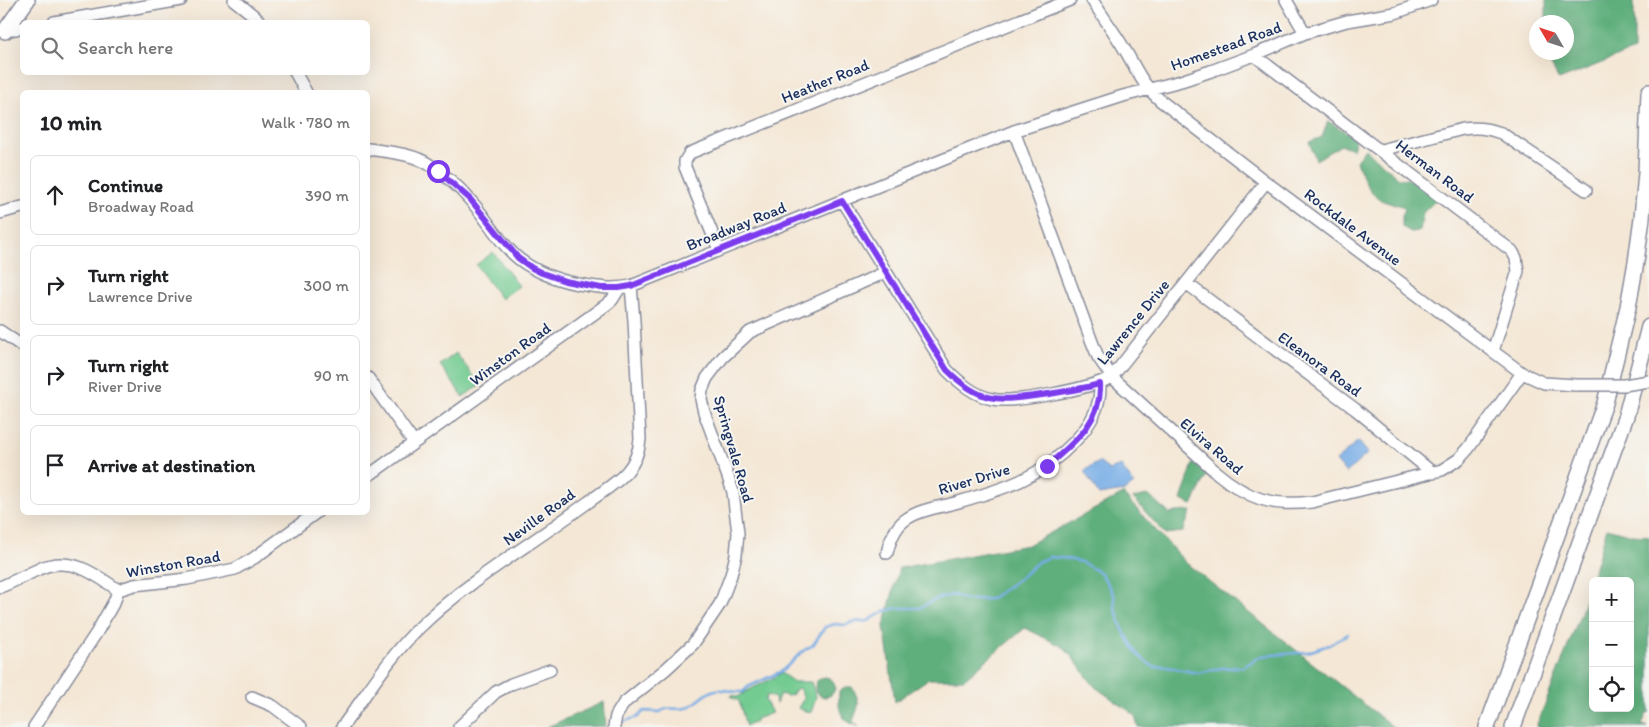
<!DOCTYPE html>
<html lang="en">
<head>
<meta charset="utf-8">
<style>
  :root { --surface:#fff; --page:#f2f2f2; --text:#202124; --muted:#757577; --line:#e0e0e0 }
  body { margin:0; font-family:Itim,sans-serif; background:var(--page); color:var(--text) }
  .controls { position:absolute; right:15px; bottom:15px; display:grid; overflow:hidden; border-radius:8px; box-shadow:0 5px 20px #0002 }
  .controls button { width:45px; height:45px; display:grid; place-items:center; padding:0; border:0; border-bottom:1px solid var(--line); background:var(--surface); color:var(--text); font:25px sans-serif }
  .compass { position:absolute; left:1529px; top:15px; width:45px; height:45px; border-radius:50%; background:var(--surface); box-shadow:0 5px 20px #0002; rotate:309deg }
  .stop { position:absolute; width:15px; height:15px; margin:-11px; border:4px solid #7c3aed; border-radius:50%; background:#fff }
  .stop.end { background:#7c3aed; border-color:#fff; box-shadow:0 1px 5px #0008 }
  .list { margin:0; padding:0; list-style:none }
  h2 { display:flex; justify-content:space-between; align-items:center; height:65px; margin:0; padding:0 20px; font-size:21px }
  h2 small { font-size:16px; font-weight:400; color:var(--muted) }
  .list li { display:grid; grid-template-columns:32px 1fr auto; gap:15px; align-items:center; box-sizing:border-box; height:80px; margin:0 10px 10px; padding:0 10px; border:1px solid var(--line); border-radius:8px }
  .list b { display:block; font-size:19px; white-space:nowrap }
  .list p { margin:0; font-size:16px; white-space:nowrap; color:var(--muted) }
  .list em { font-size:16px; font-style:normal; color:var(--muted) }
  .icon { flex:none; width:28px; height:28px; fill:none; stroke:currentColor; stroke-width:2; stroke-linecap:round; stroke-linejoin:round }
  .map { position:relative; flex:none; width:1649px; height:727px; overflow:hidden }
  .search { position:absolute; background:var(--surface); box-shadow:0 5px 20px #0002; left:20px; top:20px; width:350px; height:55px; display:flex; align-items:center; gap:12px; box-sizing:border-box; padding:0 18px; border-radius:8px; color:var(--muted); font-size:19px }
  .panel { position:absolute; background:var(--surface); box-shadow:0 5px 20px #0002; left:20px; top:90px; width:350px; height:425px; border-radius:8px }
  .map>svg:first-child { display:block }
</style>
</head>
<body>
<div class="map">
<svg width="1649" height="727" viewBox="0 0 1649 727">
  <rect width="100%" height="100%" fill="#f6f6f2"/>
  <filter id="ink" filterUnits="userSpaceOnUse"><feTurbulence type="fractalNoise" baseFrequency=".02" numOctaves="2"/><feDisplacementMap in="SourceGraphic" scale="10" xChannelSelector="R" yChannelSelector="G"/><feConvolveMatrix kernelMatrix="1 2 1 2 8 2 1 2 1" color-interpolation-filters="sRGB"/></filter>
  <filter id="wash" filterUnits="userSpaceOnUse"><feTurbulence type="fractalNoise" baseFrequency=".0096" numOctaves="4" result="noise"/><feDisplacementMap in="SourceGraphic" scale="20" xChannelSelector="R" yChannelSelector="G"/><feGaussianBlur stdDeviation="1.12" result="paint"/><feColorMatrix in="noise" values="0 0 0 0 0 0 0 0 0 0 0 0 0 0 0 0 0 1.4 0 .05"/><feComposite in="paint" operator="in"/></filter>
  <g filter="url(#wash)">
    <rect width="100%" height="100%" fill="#f4e7d5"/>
    <!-- green -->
    <path fill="#73cb91" stroke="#477d78" d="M493,252l26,34 -18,13 -25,-34z
      M456,353l24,32 -17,12 -23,-32z
      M781,673l13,9h17l5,15 -5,16 -13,-5 6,-10 -5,-10 -3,1 -4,6 -5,1 -7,-2 -4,10 -1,-6 -8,-3 -2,5 7,13 -16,6v3l-10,4 -7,-25 -8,-4 1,-2 6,2c13,-10 29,-14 43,-24z"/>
    <!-- forest -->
    <path fill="#5eaf7b" stroke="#3c6f6c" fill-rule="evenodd" d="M1546,0h88v50l-75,30 -12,-22v-5l19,-1v-30h-20z
      M1328,121l28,17 -3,11 -12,-4 -25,15 -7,-18 13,-5z
      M1365,149l34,29 16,2 21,20 -13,13 -3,18 -9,1 -9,-5v-12l3,-6c-6,-6 -11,-4 -19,-7 -17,-5 -23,-26 -30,-41z
      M1193,464l8,2 7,7 -16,32 -11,-5z
      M1123,494l63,69 207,164h-255l-3,-12 -40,-28 -30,-39 -40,-20 -61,51h-36l-33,23 -11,-76 15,-58 129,-23z
      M1148,495l22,19 5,-2 16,-1 -8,21 -18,2 -32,-36z
      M1607,528l25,7 17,1v177l-2,-1 -5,13 6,2h-112l45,-114zM1593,581h37v127h-37z
      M815 687a10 10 0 1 1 20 0a10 10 0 1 1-20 0Z
      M846,687h6c9,16 7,18 1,34l6,6c-19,-7 -21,-16 -20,-35z
      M604,702l2,24 -59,1z"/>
    <!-- water -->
    <path fill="#78ade6" stroke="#4a6ea2" d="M1358,441l10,12 -22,20 -10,-12z
      M1099,462l10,8 12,-4 13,18 -10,7 -25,4 -15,-24z"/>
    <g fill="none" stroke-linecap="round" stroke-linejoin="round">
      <!-- stream -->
      <path stroke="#78ade6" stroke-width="2.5" d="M622,722l16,-5 6,-6 16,1c10,-7 16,-1 26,-4 10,-3 17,-13 26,-17 10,-4 21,2 31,1l5,-5 34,-16 21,-20 10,-6 12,-18 10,-3 10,1 8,-3 15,-1 17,-10 12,-3h23l18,-10 15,-3 13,5 25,-1 29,-21 19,-17 11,-4 13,1 18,4 20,11 13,22 1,13 8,22 14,24 8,7 9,6 8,-1 36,7 24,-5 21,-1 18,-11 47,-4 21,-7 19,-11"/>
    </g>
  </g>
  <g filter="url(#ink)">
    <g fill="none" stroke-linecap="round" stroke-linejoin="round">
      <!-- minor casing -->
      <g stroke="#888b9a" stroke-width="14">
        <path id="minor" d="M234,0l19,15 7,7
          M1092,0c11,17 23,33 33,50 13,22 16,33 36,51l105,81 256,191 22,10 32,2
          M1286,0l19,33
          M54,22l127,-22
          M2,31l20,-3
          M1254,55l258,196 4,7 2,13 -25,80
          M295,72l11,20
          M1014,131l78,211 6,15 14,20 105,96c31,26 55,34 95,29l130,-32 17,-11 9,-10 54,-76
          M368,149c20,3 44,4 62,16 14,9 29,22 40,35 17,18 29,43 49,59 17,13 38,21 59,25 18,3 34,6 53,2l383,-155 109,-35 58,-15 30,-10 43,-16 51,-22 42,-12 48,-8 36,-13
          M1381,150l82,-21c14,-2 24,-1 38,4l85,57
          M842,201l105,169c13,13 27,25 45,29 22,5 100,-11 120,-22l154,-195
          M0,213l22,-6
          M719,250l-34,-83v-6l5,-8 380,-153
          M1186,283l169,126 78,64
          M0,331l22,15
          M368,378l46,65
          M368,476l238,-171 6,-5 7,-11
          M887,553c3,-13 9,-28 21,-35 13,-9 32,-11 47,-15 49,-14 84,-24 120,-62 16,-17 26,-34 25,-58
          M0,587c13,-5 26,-12 39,-18 30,-14 55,4 79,21
          M118,590l16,-5 53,-6 48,-10 19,-11 63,-46
          M252,697l21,9 28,21
          M34,727l63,-95 18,-32 3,-10
          M342,727c25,-33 47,-70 77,-99 48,-47 113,-84 168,-125 24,-18 51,-30 53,-64l-6,-118 -3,-35
          M459,727l37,-35 15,-8 39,-14
          M614,727l2,-11 8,-13 42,-34 27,-25 27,-40 11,-29 5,-20 2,-22 -3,-24 -2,-17 -6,-18 -23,-62 -3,-13 1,-9 5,-12 16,-21 27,-25 136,-60"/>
      </g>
      <!-- highway casing -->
      <g stroke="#888b9a" stroke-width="18">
        <path id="highway" d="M5,31l22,-31
          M1487,727l118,-324 23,-96 8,-45 6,-44 4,-45 3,-81
          M1513,727l113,-311 23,-89"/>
      </g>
      <!-- minor -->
      <use href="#minor" stroke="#fff" stroke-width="11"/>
      <!-- highway -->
      <use href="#highway" stroke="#fff" stroke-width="15"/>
      <!-- minor-bridge casing -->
      <g stroke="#888b9a" stroke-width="14" stroke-linecap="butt">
        <path id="minor-bridge" d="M1576,385h48l25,-4"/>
      </g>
      <!-- minor-bridge -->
      <use href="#minor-bridge" stroke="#fff" stroke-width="11"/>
    </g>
  </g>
  <g fill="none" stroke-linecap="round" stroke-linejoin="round" filter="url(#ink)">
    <!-- route -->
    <path stroke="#7c3aed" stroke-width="6" d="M438,171l32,28 48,59 14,10 10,5 23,8 36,7h18l12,-2 211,-85 105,169c34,34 51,31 95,25 20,-3 39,-6 58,-11 2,38 -27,59 -53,82"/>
  </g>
  <g text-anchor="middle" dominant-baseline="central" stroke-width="4" stroke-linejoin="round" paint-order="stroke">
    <!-- street labels -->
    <g font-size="16" fill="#1b2f5e" stroke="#f6f6f2">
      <text transform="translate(1226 46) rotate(-20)">Homestead Road</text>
      <text transform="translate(825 81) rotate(-22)">Heather Road</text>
      <text transform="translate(1435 171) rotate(37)">Herman Road</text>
      <text transform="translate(736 226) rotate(-22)">Broadway Road</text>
      <text transform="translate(1353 227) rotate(37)">Rockdale Avenue</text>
      <text transform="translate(1133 322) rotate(-51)">Lawrence Drive</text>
      <text transform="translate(510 354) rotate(-36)">Winston Road</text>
      <text transform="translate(1320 364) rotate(36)">Eleanora Road</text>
      <text transform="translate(1212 446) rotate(41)">Elvira Road</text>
      <text transform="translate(734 449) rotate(74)">Springvale Road</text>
      <text transform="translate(974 479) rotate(-17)">River Drive</text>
      <text transform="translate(539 517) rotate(-36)">Neville Road</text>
      <text transform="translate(173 564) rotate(-10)">Winston Road</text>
    </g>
  </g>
</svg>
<div class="controls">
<button>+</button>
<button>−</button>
<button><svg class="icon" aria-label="locate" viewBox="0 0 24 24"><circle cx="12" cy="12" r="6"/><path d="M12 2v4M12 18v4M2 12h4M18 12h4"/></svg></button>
</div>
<svg class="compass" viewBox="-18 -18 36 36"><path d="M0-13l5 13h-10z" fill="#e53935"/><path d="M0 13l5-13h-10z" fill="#757577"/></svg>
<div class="stop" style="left:438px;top:171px"></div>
<div class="stop end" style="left:1047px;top:466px"></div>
<div class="search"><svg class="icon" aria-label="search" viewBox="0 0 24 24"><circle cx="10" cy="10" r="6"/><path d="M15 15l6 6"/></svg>Search here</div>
<section class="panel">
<h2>10 min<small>Walk · 780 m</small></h2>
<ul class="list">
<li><svg class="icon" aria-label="ahead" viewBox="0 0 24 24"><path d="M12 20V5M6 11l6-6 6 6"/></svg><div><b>Continue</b><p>Broadway Road</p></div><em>390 m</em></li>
<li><svg class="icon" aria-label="right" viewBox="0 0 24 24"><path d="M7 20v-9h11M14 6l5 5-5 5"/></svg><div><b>Turn right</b><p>Lawrence Drive</p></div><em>300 m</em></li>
<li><svg class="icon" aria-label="right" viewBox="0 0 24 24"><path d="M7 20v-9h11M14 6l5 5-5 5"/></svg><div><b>Turn right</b><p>River Drive</p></div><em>90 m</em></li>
<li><svg class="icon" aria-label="arrive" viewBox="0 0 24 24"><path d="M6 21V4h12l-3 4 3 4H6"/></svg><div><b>Arrive at destination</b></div></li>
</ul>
</section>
</div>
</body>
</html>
